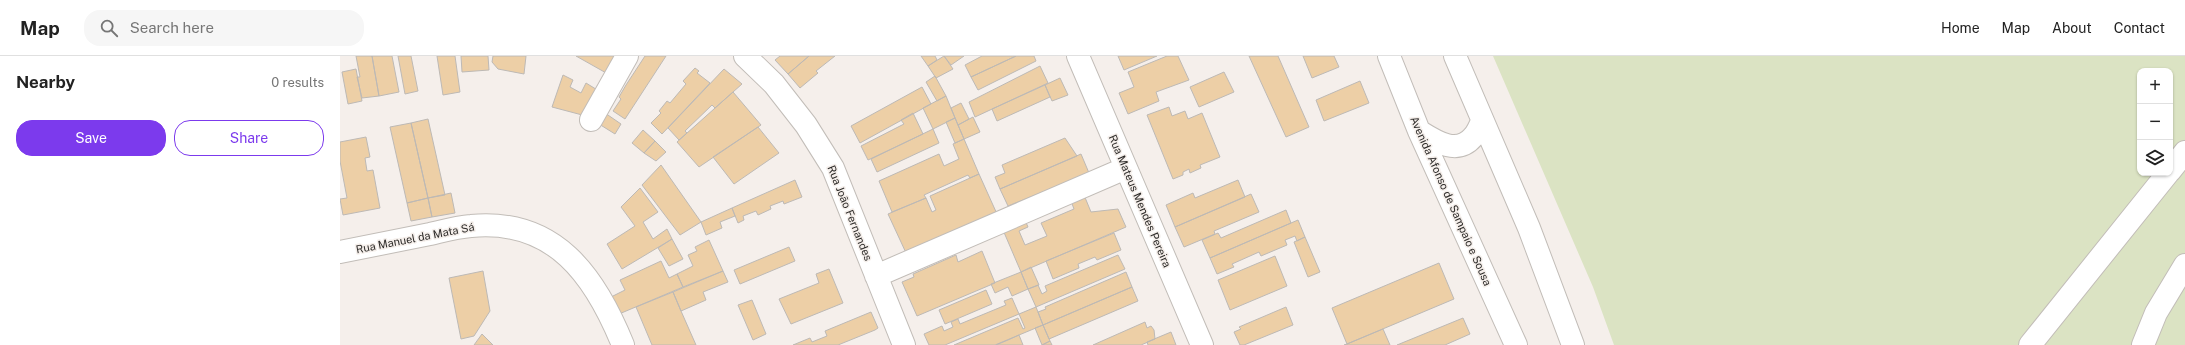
<!DOCTYPE html>
<html lang="en">
<head>
<meta charset="utf-8">
<style>
  :root { --surface:#fff; --page:#f6f6f6; --text:#222; --muted:#767676; --line:#e0e0e0; --accent:#7c3aed }
  body { margin:0; font-family:"Public Sans",sans-serif; background:var(--page); color:var(--text) }
  .controls { position:absolute; right:12px; top:12px; display:grid; overflow:hidden; border-radius:8px; box-shadow:0 1px 3px #0004 }
  .controls button { width:36px; height:36px; display:grid; place-items:center; padding:0; border:0; border-bottom:1px solid var(--line); background:var(--surface); color:var(--text); font:20px sans-serif }
  .list { margin:0; padding:0; list-style:none }
  h2 { display:flex; justify-content:space-between; align-items:center; height:52px; margin:0; padding:0 16px; font-size:17px }
  h2 small { font-size:13px; font-weight:400; color:var(--muted) }
  .actions { display:flex; gap:8px; padding:12px 16px }
  .actions a { flex:1; padding:9px 0; border:1px solid var(--accent); border-radius:16px; text-align:center; font-size:14px; color:var(--accent) }
  .actions .main { background:var(--accent); color:#fff }
  .icon { flex:none; width:22px; height:22px; fill:none; stroke:currentColor; stroke-width:2; stroke-linecap:round; stroke-linejoin:round }
  .map { position:relative; flex:none; width:1845px; height:289px; overflow:hidden }
  header { display:flex; align-items:center; gap:24px; box-sizing:border-box; height:56px; padding:0 20px; background:var(--surface); border-bottom:1px solid var(--line) }
  header strong { font-size:19px }
  nav { display:flex; gap:22px; margin-inline-start:auto; font-size:14px }
  .search { width:280px; height:36px; background:var(--page); display:flex; align-items:center; gap:10px; box-sizing:border-box; padding:0 14px; border-radius:16px; color:var(--muted); font-size:15px }
  main { display:flex }
  aside { flex:1; background:var(--surface) }
  .map>svg:first-child { display:block }
</style>
</head>
<body>
<header>
<strong>Map</strong>
<div class="search"><svg class="icon" aria-label="search" viewBox="0 0 24 24"><circle cx="10" cy="10" r="6"/><path d="M15 15l6 6"/></svg>Search here</div>
<nav><a>Home</a><a>Map</a><a>About</a><a>Contact</a></nav>
</header>
<main>
<aside>
<h2>Nearby<small>0 results</small></h2>
<ul class="list">
</ul>
<div class="actions"><a class="main">Save</a><a>Share</a></div>
</aside>
<div class="map">
<svg width="1845" height="289" viewBox="0 0 1845 289">
  <rect width="100%" height="100%" fill="#f5efeb"/>
  <!-- green -->
  <path fill="#dbe3c3" fill-rule="evenodd" d="M1153,0h692v289h-571l-21,-58zM1800,15h30v102h-30z"/>
  <!-- building -->
  <path fill="#edcfa6" stroke="#bdb9b5" d="M16,0h16l7,40 -17,2 -5,-21h3z
    M32,0h20l7,36 -20,4z
    M58,0h13l7,35 -13,3z
    M97,0h18l5,36 -17,3z
    M121,0h27l1,14 -27,2z
    M153,0h33l-2,18 -26,-5 -6,-7z
    M236,0h42l-10,18z
    M305,0h21l-41,63 -12,-8 8,-12 -2,-2 7,-12z
    M440,0h29l-21,18 -13,-14z
    M469,0h26l-19,15 2,2 -18,15 -12,-14z
    M581,0h14l2,4 -9,6z
    M604,0h20l-13,9z
    M604,0l9,13 -17,9 -8,-12z
    M642,0h34l-45,21 -6,-12z
    M676,0h18l2,5 -58,29 -7,-13z
    M778,0h39l-33,14z
    M827,0h11l11,24 -33,12 3,9 -31,13 -9,-21 15,-6 -6,-15z
    M909,0h29l31,71 -23,10z
    M963,0h31l5,11 -27,11z
    M700,10l8,17 -73,34 -6,-15z
    M355,12l4,3 -2,2 13,10 -48,51 -11,-11 10,-10 -2,-2 8,-10 3,2 16,-19 -3,-3z
    M16,13l6,32 -14,3 -6,-32z
    M384,13l18,15 -27,24 -3,-3 -27,26 2,2 -8,7 -11,-12z
    M884,16l10,20 -35,15 -9,-20z
    M223,19l10,5 -3,7 11,6 5,-10 13,8 -13,25 -34,-9z
    M595,20l11,20 -9,5 -11,-19z
    M720,22l8,17 -16,6 -7,-16z
    M1020,25l9,22 -45,18 -8,-21z
    M705,29l5,12 -53,24 -5,-12z
    M582,31l9,17 -71,39 -9,-17z
    M393,36l28,33 -62,42 -22,-25z
    M606,40l9,22 -22,11 -10,-21z
    M621,47l8,16 -11,6 -7,-17z
    M829,51l3,9 13,-5 3,8 14,-6 18,44 -20,8 1,3 -11,5 -1,-4 -6,3v3l-10,4 -26,-64z
    M265,57l16,11 -6,10 -16,-10z
    M573,57l10,21 -55,26 -7,-14 43,-22 -3,-4z
    M633,61l7,15 -16,7 -6,-14z
    M615,62l9,21 -9,4 -9,-21z
    M88,63l17,76 -17,3 -17,-75z
    M71,67l17,75 -21,5 -17,-76z
    M418,71l21,26 -45,31 -21,-27z
    M593,73l6,14 -62,29 -6,-13z
    M303,74l12,11 -11,12 -12,-10z
    M26,81l4,20 -5,1 2,13 6,-1 7,38 -37,7 -3,-16 7,-1 -7,-37v-19z
    M725,82l12,18 -77,33 -5,-12 10,-4 -3,-8z
    M624,83l15,35 -9,4 -2,-3 -44,20 2,3 -34,14 -13,-31 60,-27 5,12 15,-7 -6,-15z
    M315,85l11,11 -10,9 -12,-8z
    M741,98l8,19 -81,33 -8,-17z
    M321,109l40,57 -21,13 -38,-50z
    M639,118l18,40 -90,41 -19,-41 38,-16 6,14 4,-2 -6,-14z
    M455,124l7,17 -18,7 -1,-3 -13,5 1,3 -13,6 -2,-4 -13,5 1,4 -6,3 -6,-15z
    M898,124l7,17 -70,30 -9,-22 27,-12 2,5z
    M300,132l18,24 -15,10 10,17 14,-10 5,10 -50,30 -15,-25 28,-18 -14,-19z
    M111,137l4,20 -23,4 -4,-19z
    M911,138l8,18 -45,19 1,3 -31,13 -9,-20z
    M744,139l7,17 27,-3 8,18 -105,45 -18,-42 22,-10 3,7 -9,4 6,14 22,-9 -6,-13 33,-14 -3,-8z
    M88,142l4,19 -21,4 -4,-18z
    M392,152l3,8 -15,6 2,6 -16,7 -5,-13z
    M946,154l5,13 -81,35 -8,-18 16,-7 3,5z
    M958,164l7,17 -8,4 -2,-5 -10,4 2,5 -26,11 -2,-4 -27,12 2,3 -17,7 -7,-16z
    M774,177l7,17 -24,10 -2,-3 -17,7 1,4 -26,11 -7,-18z
    M965,181l15,35 -12,5 -14,-35z
    M332,183l11,20 -14,7 -11,-18z
    M369,184l14,31 -40,16 -6,-13 16,-8 -5,-11 9,-4 -2,-4z
    M449,191l6,14 -55,23 -6,-14z
    M642,195l13,32 -78,33 -15,-34 12,-5 -1,-3 43,-19 2,7z
    M778,199l7,14 -89,38 -8,-18 10,-4 4,9 5,-3 -2,-5z
    M935,200l12,30 -57,24 -12,-30z
    M321,205l8,17 8,-4 6,13 -64,27 -8,-17 14,-7 -5,-10z
    M1099,207l15,36 -107,45 -15,-36z
    M691,211l8,18 -11,4 -7,-17z
    M489,213l14,34 -52,21 -12,-25 40,-16 -3,-9z
    M143,215l7,40 -16,25 -13,3 -12,-61z
    M383,215l5,11 -25,10 3,8 -25,11 -8,-19z
    M681,216l7,17 -16,7 -4,-9 -13,6 -4,-9z
    M786,216l6,15 -89,38 -5,-13 8,-3 -1,-2z
    M792,231l6,14 -89,38 -6,-14z
    M646,234l6,14 -47,20 -6,-14z
    M333,236l8,19 15,34h-44l-16,-38z
    M672,242l7,16 -74,31h-16l-5,-11 18,-8 2,5 9,-4 -2,-5 7,-3 2,5 46,-19 -2,-4z
    M412,244l14,34 -13,6 -15,-35z
    M696,251l7,18 -48,20h-41l64,-27 5,11 2,-1 -6,-14z
    M946,251l7,18 -49,20h-4l-6,-13 7,-3 -2,-2z
    M531,256l7,16 -3,2 -37,15h-45l17,-7 2,4 15,-6 -2,-5z
    M1123,262l7,16 -25,11h-48z
    M805,266l2,6 4,-2 3,4 1,9 -14,6h-48z
    M703,269l7,16 -8,4 -7,-17z
    M1043,273l7,16h-46l3,-1z
    M831,276l5,13h-28l-1,-3z
    M142,278l11,11h-19z
    M679,279l4,10h-27l12,-5z
    M710,285l2,4h-10z"/>
  <g fill="none" stroke-linecap="round" stroke-linejoin="round">
    <!-- minor casing -->
    <g stroke="#c2bdb8" stroke-width="24">
      <path id="minor" d="M405,0l29,28 32,41 27,43 71,177
        M738,0l124,289
        M251,64l36,-64
        M1830,115l15,-19
        M0,196c30,-6 60,-12 90,-18 13,-3 27,-7 41,-8 84,-8 124,50 152,119
        M536,220l250,-108
        M1690,289l138,-172
        M1803,289l13,-32 29,-48"/>
    </g>
    <!-- major casing -->
    <g stroke="#c2bdb8" stroke-width="24">
      <path id="major" d="M1049,0l30,75 97,214
        M1115,0l74,172 44,117
        M1079,75c16,10 38,25 54,6 4,-4 7,-11 9,-16"/>
    </g>
    <!-- minor -->
    <use href="#minor" stroke="#fff" stroke-width="22"/>
    <!-- major -->
    <use href="#major" stroke="#fff" stroke-width="22"/>
  </g>
  <g text-anchor="middle" dominant-baseline="central" stroke-width="3" stroke-linejoin="round" paint-order="stroke">
    <!-- street labels -->
    <g font-size="11" fill="#2c2a28" stroke="#f5efeb">
      <text transform="translate(800 145) rotate(67)">Rua Mateus Mendes Pereira</text>
      <text transform="translate(1111 145) rotate(66)">Avenida Afonso de Sampaio e Sousa</text>
      <text transform="translate(510 157) rotate(68)">Rua João Fernandes</text>
      <text transform="translate(75 182) rotate(-11)">Rua Manuel da Mata Sá</text>
    </g>
  </g>
</svg>
<div class="controls">
<button>+</button>
<button>−</button>
<button><svg class="icon" aria-label="layers" viewBox="0 0 24 24"><path d="M12 4l9 5-9 5-9-5zM3 14l9 5 9-5"/></svg></button>
</div>
</div>
</main>
</body>
</html>
